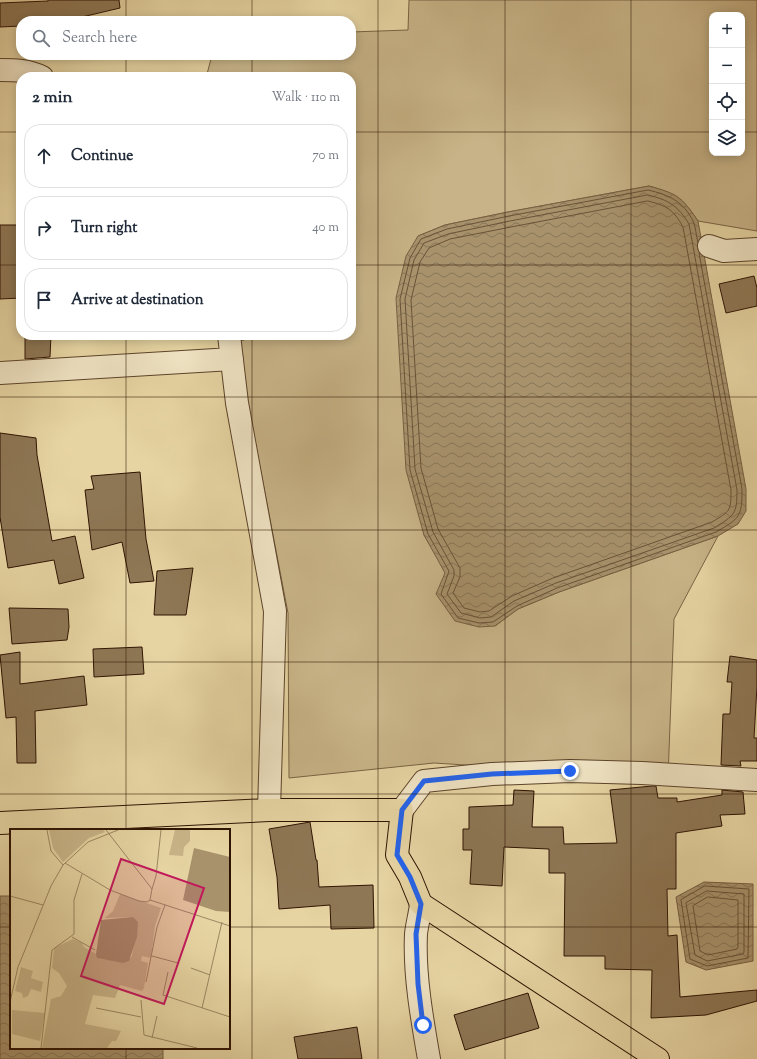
<!DOCTYPE html>
<html lang="en">
<head>
<meta charset="utf-8">
<style>
  :root { --surface:#fff; --page:#f2f2f3; --text:#1f2937; --muted:#747a83; --line:#e0e1e3 }
  body { margin:0; font-family:"Sorts Mill Goudy",serif; background:var(--page); color:var(--text) }
  .controls { position:absolute; right:12px; top:12px; display:grid; overflow:hidden; border-radius:8px; box-shadow:0 2px 10px #0003 }
  .controls button { width:36px; height:36px; display:grid; place-items:center; padding:0; border:0; border-bottom:1px solid var(--line); background:var(--surface); color:var(--text); font:20px sans-serif }
  .stop { position:absolute; width:12px; height:12px; margin:-9px; border:3px solid #2563eb; border-radius:50%; background:#fff }
  .stop.end { background:#2563eb; border-color:#fff; box-shadow:0 1px 4px #0008 }
  .list { margin:0; padding:0; list-style:none }
  h2 { display:flex; justify-content:space-between; align-items:center; height:52px; margin:0; padding:0 16px; font-size:17px }
  h2 small { font-size:13px; font-weight:400; color:var(--muted) }
  .list li { display:grid; grid-template-columns:26px 1fr auto; gap:12px; align-items:center; box-sizing:border-box; height:64px; margin:0 8px 8px; padding:0 8px; border:1px solid var(--line); border-radius:16px }
  .list b { display:block; font-size:15px; white-space:nowrap }
  .list em { font-size:13px; font-style:normal; color:var(--muted) }
  .icon { flex:none; width:22px; height:22px; fill:none; stroke:currentColor; stroke-width:2; stroke-linecap:round; stroke-linejoin:round }
  .map { position:relative; flex:none; width:757px; height:1059px; overflow:hidden }
  .search { position:absolute; background:var(--surface); box-shadow:0 2px 10px #0003; left:16px; top:16px; width:340px; height:44px; display:flex; align-items:center; gap:10px; box-sizing:border-box; padding:0 14px; border-radius:16px; color:var(--muted); font-size:15px }
  .panel { position:absolute; background:var(--surface); box-shadow:0 2px 10px #0003; left:16px; top:72px; width:340px; height:268px; border-radius:16px }
  .map>svg:first-child { display:block }
</style>
</head>
<body>
<div class="map">
<svg width="757" height="1059" viewBox="0 0 757 1059">
  <defs>
    <pattern id="water-waves" width="16" height="10" patternUnits="userSpaceOnUse"><rect width="16" height="10" fill="#a7926c"/><path d="M0 5q4-4 8 0t8 0" fill="none" stroke="#887657"/></pattern>
  </defs>
  <rect width="100%" height="100%" fill="#e6d4a2"/>
  <filter id="stains"><feTurbulence type="fractalNoise" baseFrequency=".005" numOctaves="4"/><feColorMatrix values="0 0 0 0 .2 0 0 0 0 .09 0 0 0 0 .02 0 0 0 .5 -.17"/></filter>
  <radialGradient id="worn" r=".72"><stop offset=".6" stop-color="#630" stop-opacity="0"/><stop offset="1" stop-color="#630" stop-opacity=".3"/></radialGradient>
  <!-- green -->
  <path fill="#c7b387" stroke="#7a6344" fill-rule="evenodd" d="M409,0h348v231l-59,-10c-17,-25 -21,-27 -49,-35l-141,26 -63,13 -27,11 6,299 22,38 49,53 23,-17 41,-17 159,-56 -44,83 -6,159 -234,-15 -145,15 -1,-165 -52,-271 27,-7h88v-258h-144v-3l5,-19h139v-23l57,-2zM712,15h30v138h-30z"/>
  <!-- water -->
  <path fill="url(#water-waves)" stroke="#775f42" d="M649,186c28,8 32,10 49,35l48,268v22l-8,13 -20,12 -159,56 -41,17 -23,17 -16,1 -24,-6 -19,-27 9,-21 -21,-38 -18,-65 -10,-172 10,-42 12,-20 27,-11 63,-13z
    M704,882l49,2v77l-47,9 -20,-8 -10,-65z
    M0,896h11v152h152v11h-163z"/>
  <g fill="none" stroke-linecap="round" stroke-linejoin="round">
    <!-- shore -->
    <path stroke="#6a5237" stroke-width="1" d="M648,195c21,5 30,11 41,29l48,266c0,24 -2,25 -23,38l-158,55 -42,18 -23,16 -11,1 -19,-5 -14,-19 7,-18v-6l-21,-38 -18,-63 -10,-170 9,-39 10,-17 24,-9 62,-13z
      M648,201c19,5 25,8 35,26l48,263c0,22 -1,21 -19,32l-159,56 -41,18 -23,15 -9,1 -16,-4 -11,-15 7,-16v-9l-22,-39 -17,-61 -10,-168 9,-38 9,-14 21,-9 61,-12z
      M698,243c-2,-7 -2,-16 -5,-22 -10,-20 -24,-26 -45,-31l-139,26 -62,13 -26,10 -11,19 -10,41 10,171 18,64 21,37 -8,23 17,24 21,5 14,-1 24,-16 40,-18 159,-56c24,-14 26,-15 26,-43l-43,-236
      M705,886l44,3 -1,69 -41,8 -17,-7 -9,-59z
      M707,891l37,3v58l-1,2 -36,7 -12,-6 -9,-52z
      M708,897l30,3v47l-1,2 -29,6 -8,-4 -7,-45z"/>
  </g>
  <!-- building -->
  <path fill="#8e7755" stroke="#2e1302" d="M48,0h71l1,8 -55,13h-44v5l-21,1v-24l48,-2z
    M0,225h21v73l-21,1z
    M754,276l3,12v18l-31,7 -7,-29z
    M25,335h26l-1,22 -25,2z
    M0,433l36,5 1,17 15,86 23,-5 9,42 -25,6 -5,-24 -46,8 -8,-51z
    M140,472l6,67 8,42 -24,2 -8,-41 -30,8 -7,-60 9,-1 -3,-13z
    M193,568l-7,47h-32l3,-44z
    M9,608l59,1 1,18 -2,13 -55,4z
    M142,647l2,27 -50,3 -1,-28z
    M20,652v32l64,-8 3,29 -52,6 1,52h-19l-1,-46 -10,1 -6,-63z
    M730,656l27,4v26l-3,52h3v23h-17l1,5 -20,-1 2,-51h7l2,-32h-5z
    M652,786h4l2,12h19v4l45,-7v-5l21,2 2,22 -25,1 2,11 -46,7v56h-9l1,47 9,-1 3,62 77,-7v11l-51,14 -55,3 1,-48 -47,-1v-13h-41l1,-83h-16v-24l-45,-2 -2,39 -32,-2 2,-34h-9v-21h6v-22l44,-2 1,-15 20,1 -2,36h31l1,17 53,-1 -7,-53z
    M310,822l6,38h1l2,27 54,-2 1,43 -43,1 -1,-24 -51,4 -2,-32 -8,-48z
    M528,993l11,35 -74,22 -11,-35z
    M357,1027l5,32h-64l-4,-22z"/>
  <g fill="none" stroke-linecap="round" stroke-linejoin="round">
    <!-- minor casing -->
    <g stroke="#5c432a" stroke-width="24">
      <path id="minor" d="M0,70c15,0 28,0 42,7
        M709,246l15,5 33,-2
        M229,335l8,68 38,208 -6,199
        M0,373l232,-14
        M402,810l22,-29 68,-7 78,-3 72,2 115,7
        M421,904c-1,10 -4,20 -5,30 -2,40 6,85 13,125"/>
    </g>
    <!-- major casing -->
    <g stroke="#2e1302" stroke-width="24">
      <path id="major" d="M0,823l269,-13h133l-5,45 13,22 11,27 237,155"/>
    </g>
    <!-- minor -->
    <use href="#minor" stroke="#efe3c3" stroke-width="22"/>
    <!-- major -->
    <use href="#major" stroke="#e6d4a2" stroke-width="22"/>
  </g>
  <g fill="none" stroke-linecap="round" stroke-linejoin="round">
    <!-- route -->
    <path stroke="#2563eb" stroke-width="5" d="M423,1025l-5,-41 -2,-50 5,-30 -11,-27 -13,-22 5,-45 22,-29 68,-7 78,-3"/>
  </g>
  <!-- grid -->
  <path fill="none" stroke="#2e1302" stroke-width="1" stroke-opacity="0.55" d="M126,0v21M252,0v21M378,0v1059M505,0v1059M631,0v1059M126,55v22M252,55v22M0,132h21M351,132h361M742,132h15M0,265h21M351,265h406M126,335v495M252,335v724M0,397h757M0,530h757M0,662h757M0,794h757M0,927h11M229,927h528M126,1048v11"/>
  <!-- overview -->
  <g transform="translate(10 829)">
    <rect width="220" height="220" fill="#e6d4a2"/>
    <path d="M39,1h54l2,2 -16,6 -26,24 -10,-14zM110,65l41,14 -6,18 -4,32 -9,-2 -1,5 7,2 -4,25 -2,3 -22,-6 -5,13 -22,-3 -8,29 36,7 -5,10h-4l-5,7h-65l9,-49 10,-3 6,-10 -8,-13 -7,-5 2,-19 4,-3 15,-7 9,4 2,4 12,7 4,5 27,3 5,-6 5,-27 -4,-12 -28,1 8,-7zM11,138l12,4 -2,7 12,4 -2,10 -10,-3 -3,7 -5,2 -1,-5 -7,-2z" fill="#c7b387"/>
    <path d="M165,1h15v11l-6,6 -1,9 -14,-1zM2,181l33,3 -5,28 -28,-7z" fill="#c7b387"/>
    <path d="M184,19l36,9v55l-14,-1 -33,-11zM123,88l5,5 -1,15 -8,24 -6,2 -26,-5 -1,-4 5,-34z" fill="#a7926c"/>
    <path fill="none" stroke="#9c8762" stroke-width="1" d="M37,1l4,21 12,14M96,1l46,59 -2,11 80,26M55,34l45,27 29,11 8,1 3,-2M142,60l4,-13 5,-46M0,67l33,9M62,108l23,13M142,127l26,7M181,139l19,7M158,143l-5,23 67,22M136,153l11,-55 8,-22M131,171l3,35 53,13M0,173l8,-35 33,-81 12,-21 25,-23 30,-12M86,179l45,9M192,179l20,-86M142,209l5,-22M31,219l11,-98 22,-16v-34l8,-26"/>
    <path fill="#c2185b" fill-opacity="0.15" stroke="#c2185b" stroke-width="2" d="M111,30l83,29 -40,116 -83,-28z"/>
    <rect width="220" height="220" fill="none" stroke="#2e1302" stroke-width="2"/>
  </g>
  <rect width="100%" height="100%" filter="url(#stains)"/>
  <rect width="100%" height="100%" fill="url(#worn)"/>
</svg>
<div class="controls">
<button>+</button>
<button>−</button>
<button><svg class="icon" aria-label="locate" viewBox="0 0 24 24"><circle cx="12" cy="12" r="6"/><path d="M12 2v4M12 18v4M2 12h4M18 12h4"/></svg></button>
<button><svg class="icon" aria-label="layers" viewBox="0 0 24 24"><path d="M12 4l9 5-9 5-9-5zM3 14l9 5 9-5"/></svg></button>
</div>
<div class="stop" style="left:423px;top:1025px"></div>
<div class="stop end" style="left:570px;top:771px"></div>
<div class="search"><svg class="icon" aria-label="search" viewBox="0 0 24 24"><circle cx="10" cy="10" r="6"/><path d="M15 15l6 6"/></svg>Search here</div>
<section class="panel">
<h2>2 min<small>Walk · 110 m</small></h2>
<ul class="list">
<li><svg class="icon" aria-label="ahead" viewBox="0 0 24 24"><path d="M12 20V5M6 11l6-6 6 6"/></svg><div><b>Continue</b></div><em>70 m</em></li>
<li><svg class="icon" aria-label="right" viewBox="0 0 24 24"><path d="M7 20v-9h11M14 6l5 5-5 5"/></svg><div><b>Turn right</b></div><em>40 m</em></li>
<li><svg class="icon" aria-label="arrive" viewBox="0 0 24 24"><path d="M6 21V4h12l-3 4 3 4H6"/></svg><div><b>Arrive at destination</b></div></li>
</ul>
</section>
</div>
</body>
</html>
